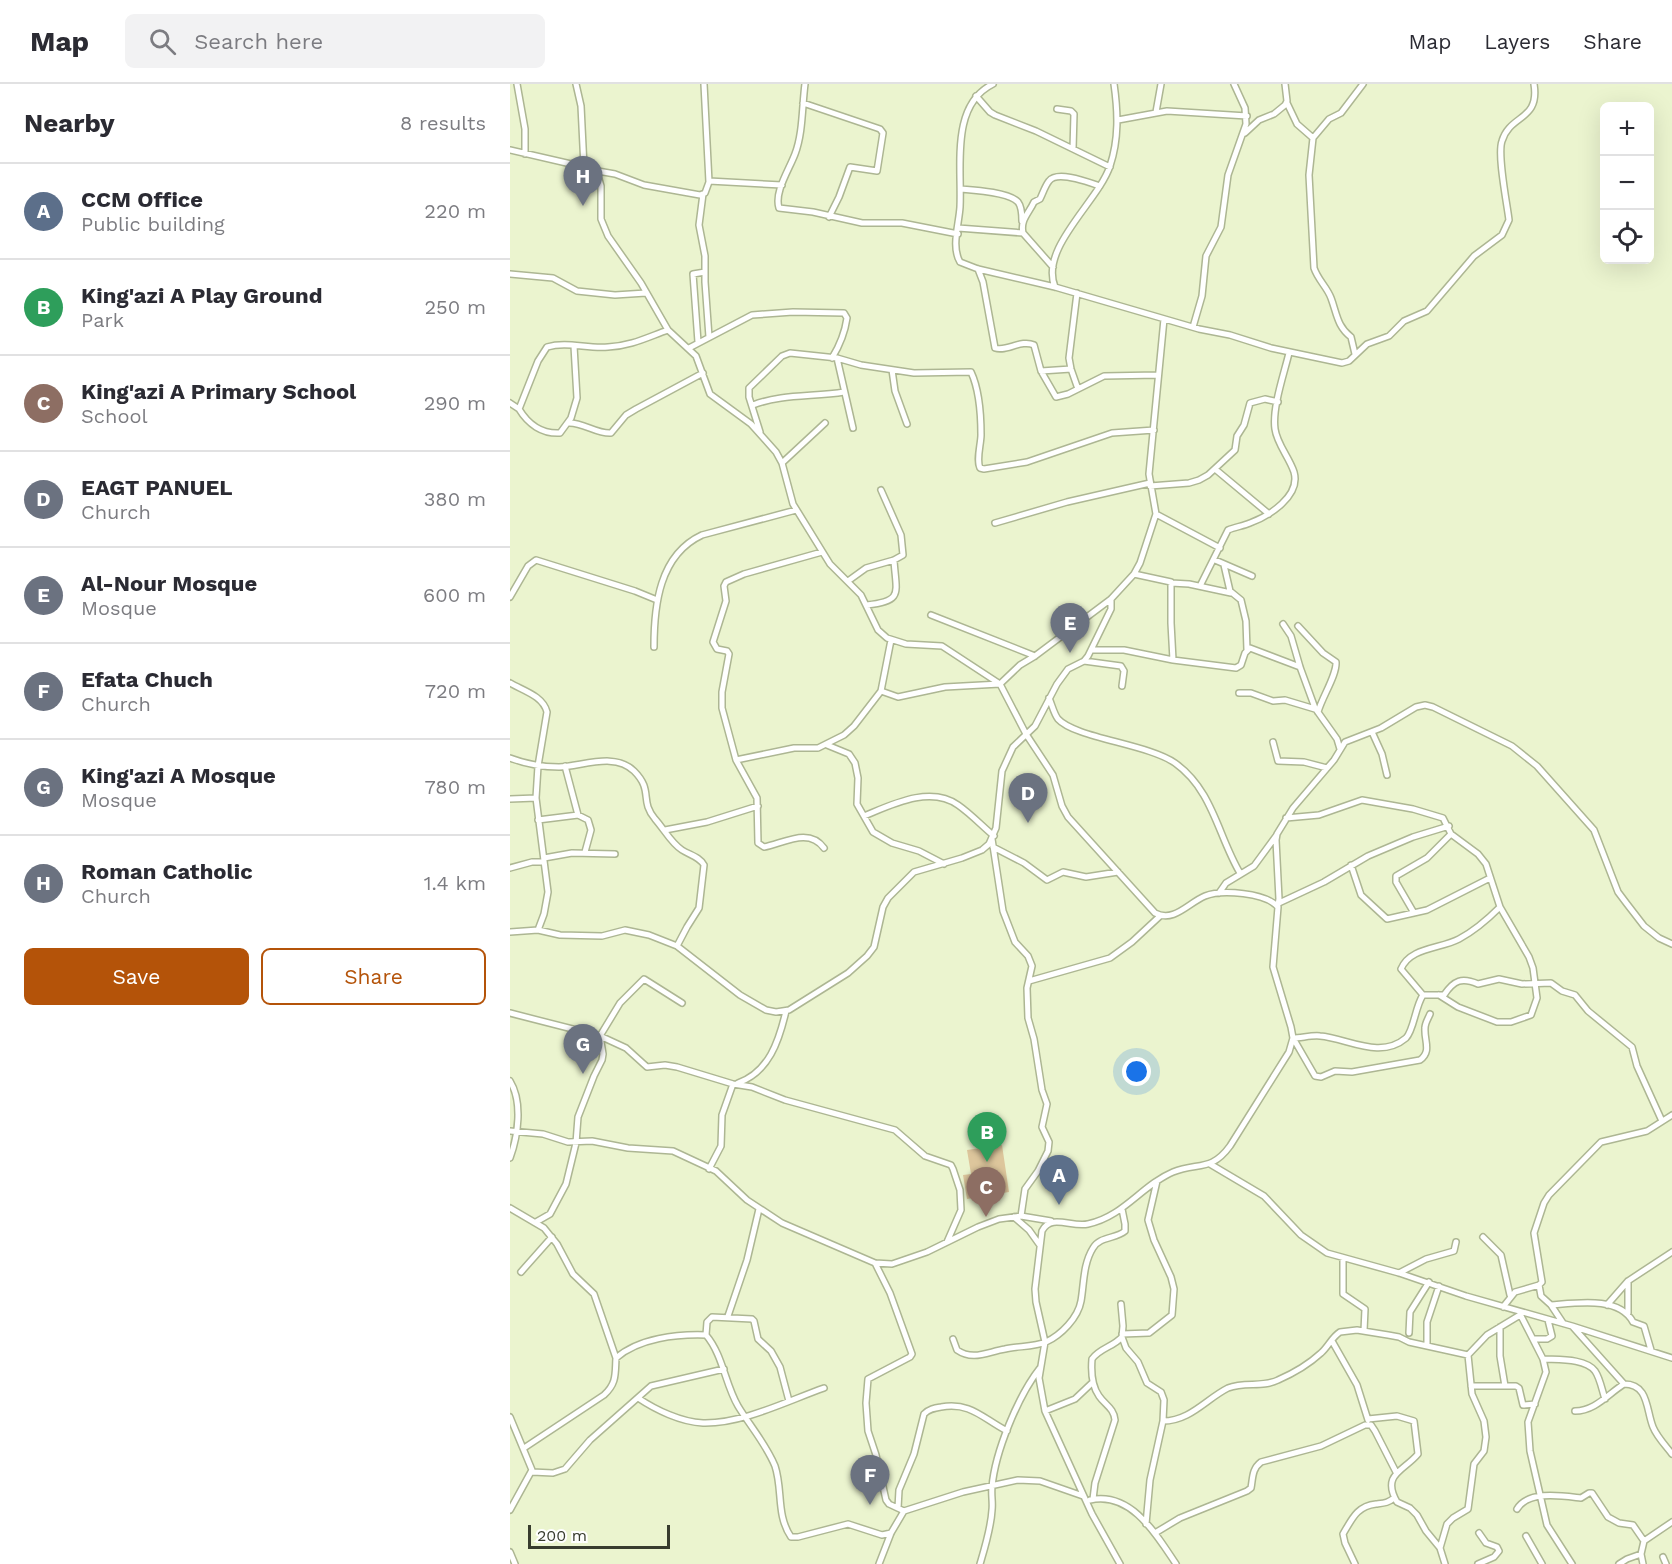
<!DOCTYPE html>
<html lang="en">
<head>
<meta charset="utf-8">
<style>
  :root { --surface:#fff; --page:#f2f2f3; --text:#2b2b33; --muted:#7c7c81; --line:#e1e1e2; --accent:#b45309 }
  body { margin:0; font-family:"Work Sans",sans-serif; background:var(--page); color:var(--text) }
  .controls { position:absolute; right:18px; top:18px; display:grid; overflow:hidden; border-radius:9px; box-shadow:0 6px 24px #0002 }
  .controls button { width:54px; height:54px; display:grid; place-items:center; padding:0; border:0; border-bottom:2px solid var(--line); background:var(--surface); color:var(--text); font:30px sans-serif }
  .scale { position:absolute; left:18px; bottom:15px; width:142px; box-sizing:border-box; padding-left:6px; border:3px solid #383c2e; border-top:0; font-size:16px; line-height:21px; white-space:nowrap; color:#383c2e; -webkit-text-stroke:4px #fff; paint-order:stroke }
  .you { position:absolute; left:627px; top:988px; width:21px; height:21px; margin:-15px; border:4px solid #fff; border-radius:50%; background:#1a73e8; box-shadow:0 0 0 9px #1a73e833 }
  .badge { display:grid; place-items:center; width:39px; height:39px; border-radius:50%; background:var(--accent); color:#fff; font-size:20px; font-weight:700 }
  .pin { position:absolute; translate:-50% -50px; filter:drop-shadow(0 2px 3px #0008) }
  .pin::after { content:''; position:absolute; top:32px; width:21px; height:18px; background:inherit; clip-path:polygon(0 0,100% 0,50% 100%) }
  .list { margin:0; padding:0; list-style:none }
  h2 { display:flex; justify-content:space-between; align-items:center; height:78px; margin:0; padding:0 24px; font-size:26px }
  h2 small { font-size:20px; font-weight:400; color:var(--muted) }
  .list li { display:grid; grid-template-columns:39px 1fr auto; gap:18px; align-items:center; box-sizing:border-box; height:96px; padding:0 24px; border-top:2px solid var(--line) }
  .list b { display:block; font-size:22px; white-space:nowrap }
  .list p { margin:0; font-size:20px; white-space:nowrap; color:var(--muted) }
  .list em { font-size:20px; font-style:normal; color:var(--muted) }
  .actions { display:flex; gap:12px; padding:18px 24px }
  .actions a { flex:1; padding:14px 0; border:2px solid var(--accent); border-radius:9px; text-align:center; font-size:21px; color:var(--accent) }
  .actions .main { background:var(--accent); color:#fff }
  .icon { flex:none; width:33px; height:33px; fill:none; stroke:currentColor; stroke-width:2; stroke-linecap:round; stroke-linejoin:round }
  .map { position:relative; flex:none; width:1162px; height:1480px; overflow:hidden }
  header { display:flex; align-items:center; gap:36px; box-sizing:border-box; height:84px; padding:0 30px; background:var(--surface); border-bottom:2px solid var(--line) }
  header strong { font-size:28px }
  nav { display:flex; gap:33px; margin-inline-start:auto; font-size:21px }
  .search { width:420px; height:54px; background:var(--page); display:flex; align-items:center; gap:15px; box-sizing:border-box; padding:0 21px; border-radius:9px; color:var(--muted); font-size:22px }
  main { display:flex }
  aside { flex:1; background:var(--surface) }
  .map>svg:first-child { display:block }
</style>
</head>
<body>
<header>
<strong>Map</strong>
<div class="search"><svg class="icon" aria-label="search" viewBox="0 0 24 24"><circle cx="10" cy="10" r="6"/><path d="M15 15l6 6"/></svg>Search here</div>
<nav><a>Map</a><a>Layers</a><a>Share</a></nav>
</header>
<main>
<aside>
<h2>Nearby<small>8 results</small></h2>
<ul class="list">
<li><span class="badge" style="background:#5c6f8a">A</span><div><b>CCM Office</b><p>Public building</p></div><em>220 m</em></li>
<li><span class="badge" style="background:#2e9e5b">B</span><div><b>King'azi A Play Ground</b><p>Park</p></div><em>250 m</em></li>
<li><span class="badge" style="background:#8d6e63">C</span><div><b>King'azi A Primary School</b><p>School</p></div><em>290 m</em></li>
<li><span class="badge" style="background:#6b7280">D</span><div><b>EAGT PANUEL</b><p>Church</p></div><em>380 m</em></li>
<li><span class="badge" style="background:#6b7280">E</span><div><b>Al-Nour Mosque</b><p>Mosque</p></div><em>600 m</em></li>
<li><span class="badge" style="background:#6b7280">F</span><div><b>Efata Chuch</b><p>Church</p></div><em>720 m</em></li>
<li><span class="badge" style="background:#6b7280">G</span><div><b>King'azi A Mosque</b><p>Mosque</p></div><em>780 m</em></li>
<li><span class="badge" style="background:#6b7280">H</span><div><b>Roman Catholic</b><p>Church</p></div><em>1.4 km</em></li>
</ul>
<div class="actions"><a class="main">Save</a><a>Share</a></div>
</aside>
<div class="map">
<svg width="1162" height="1480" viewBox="0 0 1162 1480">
  <rect width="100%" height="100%" fill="#ebf4cf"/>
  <!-- green -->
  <path fill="#ddc69c" d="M492,1061l7,47 -42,7 -4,-24 8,-1 -4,-24z"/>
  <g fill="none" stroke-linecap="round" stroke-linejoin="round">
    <!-- minor casing -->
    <g stroke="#adb693" stroke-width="8">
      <path id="minor" d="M7,0l8,45v25
        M66,0l5,22 3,61
        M295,0c-3,23 -2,49 -10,70 -6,16 -21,38 -16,54l34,4 49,11h40l56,11
        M483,0c-43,21 -31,83 -33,123 -1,17 -9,40 0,55l18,7 77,18 144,42 31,6 41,13 71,15 7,-2 18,-17 22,-8 15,-15 23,-10 47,-55 28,-21 7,-15c-2,-17 -12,-65 -7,-79 8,-27 38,-20 32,-57
        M466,12l14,16 5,3 41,16 74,36
        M293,19l77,26 3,4 -6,38 -27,-4 -11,30 -10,20
        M777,19l10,21 16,14
        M547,25l14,2 3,3 -1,35
        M646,28l5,-28
        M608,36l49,-9 80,5
        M735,49l14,-13 15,-6 11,-9 2,-4 -2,-17
        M0,66l74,17 14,9 3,10v33l7,17 33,47 27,47 28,26 14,38 41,30 25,28 6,11 11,41 37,60 31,31 17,35 9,8 19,6 36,2 58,38 26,50 27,41 9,31 6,11 87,96c19,10 33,-10 50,-17 17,-7 61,-3 73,11l-5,60 18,60 2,11 -4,14 -59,94c-19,26 -32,16 -57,26 -31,13 -50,45 -85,52 -16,4 -37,-11 -46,7l-7,58 1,13 9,40 -6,36 6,33 47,103 28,50
        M82,86l23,4 29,11 56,10 5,-2 4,-11 -5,-98
        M199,97l73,4
        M451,105c13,1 48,3 57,13 4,5 4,14 4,19
        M193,110l-4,31 6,31v26l4,55
        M448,144l65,5
        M543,183l-30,-34c-3,-13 6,-20 11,-31l6,-3c3,-6 5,-13 9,-18 8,-11 39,1 51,5
        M468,185l5,13 12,66c12,4 26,-9 39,-3l7,26 15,26 12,-3 36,-18 54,-1
        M0,190l43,4 24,13 38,4 31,-2
        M545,203c-16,-39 43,-85 55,-121 9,-27 8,-54 4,-82
        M567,209l-8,65 2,11 7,20
        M683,243l9,-31 4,-40 15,-29 7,-52 18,-51 -1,-16 -11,-24
        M188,258l-5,-68 12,-2
        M179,264l63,-33 41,-3 51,1 3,5c-2,14 -7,27 -15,40
        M845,270l-4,-17c-14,-11 -14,-23 -20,-39 -4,-11 -13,-18 -17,-30l-5,-93 4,-37 16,-19 12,-6 22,-29
        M327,274l16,70
        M382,286l3,21 12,33
        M531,287l30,-2
        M0,319l9,6 19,-48 9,-14c20,-6 40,2 61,0 23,-1 40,-10 60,-17
        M243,321c28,-11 61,-8 91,-13
        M9,325c9,15 23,25 41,24l11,-15 6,-20 -3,-52
        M58,339c15,-1 28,11 43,10l15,-18 10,-6 67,-36
        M250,348l-11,-35v-9l33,-32 8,-3 47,5 24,7 53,8 57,-1c8,17 10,43 10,63 0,9 -5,25 -1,33l4,1 43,-7 85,-29 42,-3
        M272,379l43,-40
        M705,385l54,45
        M640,402l39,-3 10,-3 9,-5 27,-25 2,-14 7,-11 6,-22 15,-4 13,3
        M646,430l64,34
        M485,439l72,-21 83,-19
        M312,468l-78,22 -18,8 -2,4 2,15 -13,41 4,7 10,2 2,3 -7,38v16l14,52 21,38 1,45 6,4c20,-4 45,-20 60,1
        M705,476l37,16
        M714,481l6,26 11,9 5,21 1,29
        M624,490l37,8v41l2,37
        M338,497l18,-13 28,-8 9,-5 -2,-20 -20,-45
        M661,499l18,1 42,9
        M690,502l28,-56c7,-3 15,-4 22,-7 19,-7 51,-27 44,-51 -5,-15 -17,-28 -19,-43 -3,-21 9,-55 14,-76
        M0,513l18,-31 8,-6 99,31 22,9
        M357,521c37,-4 29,-12 27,-45
        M421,531l104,41
        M773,540l8,12 9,31 15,41 22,31 3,10
        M788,542l25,27 13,9c1,13 -14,35 -18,50
        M144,563c0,-41 5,-92 48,-112l94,-25
        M582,566h32l49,10 63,8 5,-3 4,-12 5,-5 50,19
        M574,577l37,5 3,5 -2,15
        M0,599c14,8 33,13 37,29l-9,54 -2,32 12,94 -4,22 -6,16
        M371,607l17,6 47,-10 55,-3 20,-19 15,-9 76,-57 23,-25 6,-11 16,-49 -7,-40 15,-155
        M729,609h12l22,8 12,-1 30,9
        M539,614c3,7 5,16 9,21 17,19 90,25 117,44 38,27 43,73 65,110
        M862,648l10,22 5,21
        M763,658l5,19 26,1 23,6
        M317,661l22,9 6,9 3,15 -1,26 16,28 19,11 27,8 25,13
        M0,674c16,6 32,9 49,9 24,-1 56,-15 75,4 20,20 5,29 21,48 9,10 16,24 27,31 8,5 18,7 22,15l-5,43 -12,19 -10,19
        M226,676l58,-12h24l26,-13 10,-9 27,-35 10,-51
        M55,682l13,49
        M0,715l26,-1
        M354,732c27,-11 66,-31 94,-11 13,9 24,21 36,31
        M776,734l33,-3 43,-15 51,9 30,9 8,16 27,20 8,10 14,43 29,50 4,11 4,30 -6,17 -20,7h-14l-39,-15 -19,-12
        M28,736l40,-5 10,5 3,10 -6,22
        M155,746l42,-8 51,-16
        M482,755l11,72 12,31 13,14 4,10 -5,22 1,30 6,21 8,51 5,14 -5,23 7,15 -1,9 -10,20 -13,18 -4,27
        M483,763l31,16 23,17 16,-8 23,5 32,-5
        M34,774l28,-5 43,1
        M841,781l10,30 26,24 40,-9 63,-32
        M0,784l22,-6h12
        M709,809l7,-10 28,-17 22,-30
        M769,819l45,-21 44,-26 45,-19 36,-11
        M768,821l1,-6 -3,-59 1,-6 16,-26 41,-48 11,-18 36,-14 35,-21 9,-2 8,2 79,39 25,20 57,64 24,62 9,12 17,22 15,12 13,6
        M904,829l-18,-31v-6l31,-18 24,-24
        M0,848l28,-2 22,5 42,1 23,-6 24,5 28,11 63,49 26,15 10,2 13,-2 59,-37 19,-17 7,-9 9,-40 5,-9 26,-26 48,-14 20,-8 7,-6 7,-16 6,-57 11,-24 22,-21 22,-42 11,-15 16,-8 4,-5 23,-47v-10
        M519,897l81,-23 22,-16 28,-26
        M913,911l-22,-26c9,-22 39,-20 58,-30 15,-8 29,-20 41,-32
        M0,929l90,23 26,12 21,19 18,-2 12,2 56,17 19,3 33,13 110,30 30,26 26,9 2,4 7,21 1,20 -14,32
        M920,930c-2,5 -5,9 -5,14 -1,13 7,23 -5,32l-68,12 -17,-1 -14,6 -6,-1 -22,-38c8,0 19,-3 27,-2 27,2 60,24 86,2 8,-8 9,-31 17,-43h21c10,-15 18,-18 34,-11l21,-5 23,5 29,-1 11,8 13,4 13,16 44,36 5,19 25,55
        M0,997c13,21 8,55 0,77
        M228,999c31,-11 41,-42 48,-72
        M0,1047l33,3 25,8 24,-1 36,7 45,3 43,20 31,29 35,23 93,40 17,1 35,-12 51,-25 21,-8 22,-3 30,5
        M700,1080l54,32 37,39 26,18 72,20 67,23 106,30 100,32
        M199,1085l12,-23 1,-31 11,-31
        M0,1124l34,20 13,16 16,30 21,20 22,64
        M504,1133l15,13 10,14
        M26,1138l14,-8 16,-30 10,-41 2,-26 16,-41 8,-16 1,-6 -3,-18 20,-33 24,-24 38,24
        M973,1153l18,18 9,40
        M833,1174v36l22,15 -1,22
        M365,1179l15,30 22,61 -2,3 -42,22 -2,24 2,28 8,24 10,45 3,4 15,7
        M11,1188l31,-35
        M889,1189l27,-14 28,-8 2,-9
        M1029,1201l2,11 10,9 12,18
        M611,1220l2,22 -1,11 4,11 12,14 9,21 14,9 3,8 -1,21 -13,59 -4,44
        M1041,1221c26,-2 68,-9 82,17l11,4 7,24
        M1097,1221l21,-24 44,-29
        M993,1223l12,-15 24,-7 3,-3 -8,-49 10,-30 5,-8 52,-53 46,-11 25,-16
        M1118,1229v-32
        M1010,1230l23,45 3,13 -18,50 2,29 17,74 25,39
        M218,1232l19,-56 12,-51
        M990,1243v29l5,30
        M1063,1243l51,57
        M899,1249l1,-21 19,-30
        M612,1250l27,-1 23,-18 2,-26 -3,-12 -17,-37 -6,-20 9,-39
        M196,1251l1,-13 5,-5 40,2 2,2 4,18 13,12 9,16 9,34
        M443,1255l4,11c16,11 30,2 48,-1 12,-3 29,-2 41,-7 15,-7 32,-24 35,-41 3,-17 2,-37 12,-53 7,-12 23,-9 32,-17v-7l-3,-15
        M1024,1255h13l5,-3 -4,-16
        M822,1257l25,44 11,35
        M917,1261v-23l12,-36
        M1033,1275c15,1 42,-1 52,12 5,7 7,19 10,28
        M961,1302h45l3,2 4,17 12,-1
        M128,1314c18,12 43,24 65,25 39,1 84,-22 121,-35
        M535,1327l30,-12 18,-17
        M1065,1327c20,0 33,-17 49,-27 25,0 22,26 29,43 4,10 13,19 19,27
        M0,1333l22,53 -22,40
        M858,1335l29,-3 17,5 4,33c-14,17 -37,20 -21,48l13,6 7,7 9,16 14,17 5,16
        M653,1337c27,0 43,-22 65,-33 17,-7 34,0 50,-8 16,-7 31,-16 43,-27 7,-6 11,-16 19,-21l17,-2 31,5 11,2 10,5 59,13
        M14,1364l80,-53c13,-12 11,-21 12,-37 23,-20 61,-24 90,-23 17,20 19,49 32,71 12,20 28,38 37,60 8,24 1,49 16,71h7l50,-13 34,11 9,-2
        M22,1388l21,1 12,-4 25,-29 61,-54 73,-17
        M583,1415l2,-16 20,-63c-1,-12 -10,-15 -16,-24 -7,-10 -8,-25 -7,-37 8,-11 21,-12 30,-22
        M580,1416c41,-9 66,34 86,64
        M388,1424l1,-18 15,-36 10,-40c5,-5 10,-6 17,-7 30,-5 41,11 66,24
        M1007,1425c11,-19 46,-13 64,-11l8,-5h3l16,24 11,6 14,2 11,16
        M645,1449l25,-15 67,-27 4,-3c2,-11 1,-19 10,-26l60,-16 44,-21h6l4,6 21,41
        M1016,1452l16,28
        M930,1464l7,-24 6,-6 15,-9 6,-45 10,-13 2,-14 -2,-16 -12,-27 -4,-39 19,-20 33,-20
        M0,1468l5,12
        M1153,1473l3,7
        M369,1480l12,-31 13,-22 59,-19 55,-12 22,1 43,15
        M470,1480c5,-17 11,-36 12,-54 1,-8 -1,-15 0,-23 3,-35 26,-91 48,-119
        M845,1480l-10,-21 -2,-9c9,-15 14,-28 33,-30 8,-1 12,-1 18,-6
        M968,1480l16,-7 5,-6 -2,-4 -11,-4 -7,-10
        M1109,1480l8,-5 14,-5
        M1133,1480l-2,-10 3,-13 28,-19"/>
    </g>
    <!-- minor -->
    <use href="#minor" stroke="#fff" stroke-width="5"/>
  </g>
</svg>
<div class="controls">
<button>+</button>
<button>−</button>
<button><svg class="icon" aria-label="locate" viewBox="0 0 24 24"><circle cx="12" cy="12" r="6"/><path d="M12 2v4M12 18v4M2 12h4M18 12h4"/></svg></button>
</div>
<div class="scale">200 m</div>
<div class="you"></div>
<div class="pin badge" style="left:549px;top:1121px;background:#5c6f8a">A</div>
<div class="pin badge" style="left:477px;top:1078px;background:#2e9e5b">B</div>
<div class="pin badge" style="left:476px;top:1133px;background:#8d6e63">C</div>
<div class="pin badge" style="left:518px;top:739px;background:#6b7280">D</div>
<div class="pin badge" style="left:560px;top:569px;background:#6b7280">E</div>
<div class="pin badge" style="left:360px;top:1421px;background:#6b7280">F</div>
<div class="pin badge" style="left:73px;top:990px;background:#6b7280">G</div>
<div class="pin badge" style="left:73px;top:122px;background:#6b7280">H</div>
</div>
</main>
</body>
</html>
